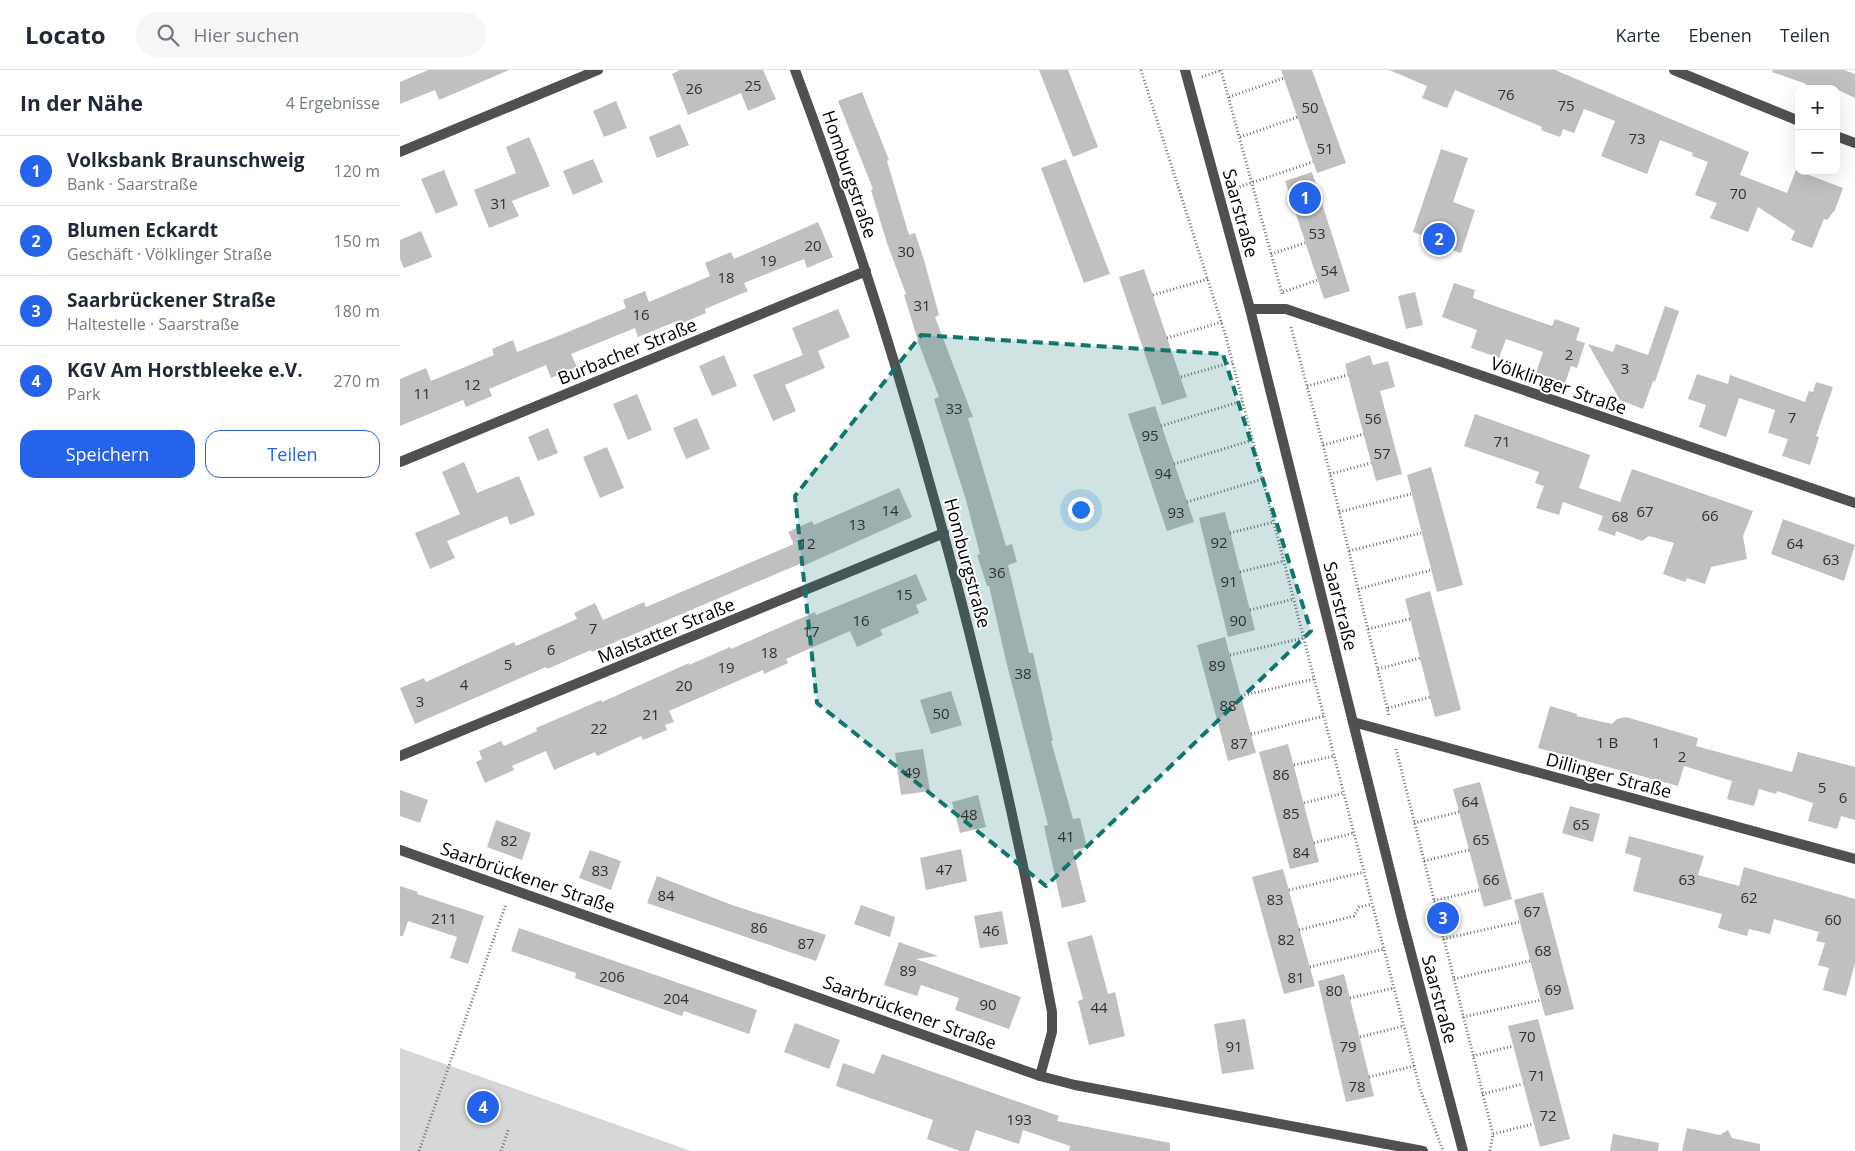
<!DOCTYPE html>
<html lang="de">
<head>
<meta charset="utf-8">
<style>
  :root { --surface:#fff; --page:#f6f6f7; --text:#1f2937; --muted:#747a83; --line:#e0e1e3; --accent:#2563eb }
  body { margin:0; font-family:"Open Sans",sans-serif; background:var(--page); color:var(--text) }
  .controls { position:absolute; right:15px; top:15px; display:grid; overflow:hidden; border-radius:10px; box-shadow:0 5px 20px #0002 }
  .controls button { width:45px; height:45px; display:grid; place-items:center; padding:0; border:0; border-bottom:1px solid var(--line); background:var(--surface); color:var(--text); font:25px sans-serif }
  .you { position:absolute; left:680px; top:439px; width:18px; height:18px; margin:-12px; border:4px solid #fff; border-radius:50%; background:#1a73e8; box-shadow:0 0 0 8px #1a73e833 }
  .badge { display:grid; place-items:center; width:32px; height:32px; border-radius:50%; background:var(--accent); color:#fff; font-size:16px; font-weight:700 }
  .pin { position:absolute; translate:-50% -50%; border:2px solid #fff; box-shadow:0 1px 5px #0006 }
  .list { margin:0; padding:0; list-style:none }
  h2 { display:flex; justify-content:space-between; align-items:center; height:65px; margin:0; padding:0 20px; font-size:21px }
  h2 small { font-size:16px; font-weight:400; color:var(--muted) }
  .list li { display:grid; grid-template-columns:32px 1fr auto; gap:15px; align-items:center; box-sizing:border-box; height:70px; padding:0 20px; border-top:1px solid var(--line) }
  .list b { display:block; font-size:19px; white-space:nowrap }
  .list p { margin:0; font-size:16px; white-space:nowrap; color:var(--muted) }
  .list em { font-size:16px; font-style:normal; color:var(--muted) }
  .actions { display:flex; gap:10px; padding:15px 20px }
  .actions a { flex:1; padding:11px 0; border:1px solid var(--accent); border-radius:15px; text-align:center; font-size:18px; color:var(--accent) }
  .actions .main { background:var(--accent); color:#fff }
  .icon { flex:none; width:28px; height:28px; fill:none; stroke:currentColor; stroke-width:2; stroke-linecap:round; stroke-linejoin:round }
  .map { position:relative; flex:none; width:1455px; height:1081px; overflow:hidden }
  header { display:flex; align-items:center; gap:30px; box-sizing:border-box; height:70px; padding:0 25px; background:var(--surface); border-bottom:1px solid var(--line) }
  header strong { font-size:24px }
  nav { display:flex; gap:28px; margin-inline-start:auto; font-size:18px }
  .search { width:350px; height:45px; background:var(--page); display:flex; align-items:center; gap:12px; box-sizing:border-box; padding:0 18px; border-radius:28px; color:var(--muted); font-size:19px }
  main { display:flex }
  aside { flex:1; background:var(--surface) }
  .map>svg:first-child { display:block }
</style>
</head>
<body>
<header>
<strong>Locato</strong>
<div class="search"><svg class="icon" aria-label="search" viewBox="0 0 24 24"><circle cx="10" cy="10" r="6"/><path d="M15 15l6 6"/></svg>Hier suchen</div>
<nav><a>Karte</a><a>Ebenen</a><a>Teilen</a></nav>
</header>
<main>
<aside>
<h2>In der Nähe<small>4 Ergebnisse</small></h2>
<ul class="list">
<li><span class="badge">1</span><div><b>Volksbank Braunschweig</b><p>Bank · Saarstraße</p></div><em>120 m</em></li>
<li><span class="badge">2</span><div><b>Blumen Eckardt</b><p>Geschäft · Völklinger Straße</p></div><em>150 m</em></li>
<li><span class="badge">3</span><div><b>Saarbrückener Straße</b><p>Haltestelle · Saarstraße</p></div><em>180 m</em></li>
<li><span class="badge">4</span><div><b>KGV Am Horstbleeke e.V.</b><p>Park</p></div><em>270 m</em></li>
</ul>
<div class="actions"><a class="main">Speichern</a><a>Teilen</a></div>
</aside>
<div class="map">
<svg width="1455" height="1081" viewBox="0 0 1455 1081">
  <rect width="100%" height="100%" fill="#fff"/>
  <!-- green -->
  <path fill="#d7d7d7" d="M0,978l42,15 249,88h-291z"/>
  <!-- building -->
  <path fill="#c0c0c0" d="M28,0h81l-70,30 -4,-10 -35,14v-22z
    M280,0h83l13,29 -28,12 -7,-18 -53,22 -16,-41z
    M639,0h29l30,77 -25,10z
    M881,0h31l34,93 -29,10z
    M989,0h166l194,82 -9,23 47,18 9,-23 47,18 -8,22 -8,10 -3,-1 -12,29 -21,-8 4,-9 -37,-24 -10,25 -38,-14 7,-15 -22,-8 13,-33 -16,-6 1,-3 -33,-13 -13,34 -46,-18 14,-35 -31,-12 -10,24 -11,-4 -3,8 -19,-7 1,-3 -87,-37 -8,18 -25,-10 5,-12z
    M1373,0h71l11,4v24l-19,-9h-31l1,-5 -34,-12z
    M462,22l27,68 -2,1 22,74 6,-2 9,27 15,55 -4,2 38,100 -5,1 38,128 6,-2 5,18 -9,3 21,88h4l20,88h-2l22,78 7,-1 7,29 -14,3 13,52 -24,6 -18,-82 4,-1 -42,-164 -17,-75h-2l-10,-31 3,-1 -14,-54 -32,-101 5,-2 -20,-53 -15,-49 2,-1 -19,-51 -16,-53 2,-1 -35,-88z
    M216,31l11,27 -23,9 -11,-26z
    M280,54l9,21 -32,13 -8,-21z
    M129,67l21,49 -38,15 7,15 -30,12 -15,-38 42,-17 -10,-26z
    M1041,79l27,9 -15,44 22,8 -14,43 -22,-7 2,-4 -28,-10z
    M193,89l10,23 -30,13 -10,-24z
    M666,89l44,115 -26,9 -43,-115z
    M44,100l14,35 -22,9 -15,-35z
    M912,102l38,119 -26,8 -39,-118z
    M418,152l15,35 -26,11 -3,-9 -60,24 4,8 -43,18 1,4 -28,12 -1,-4 -39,16 -3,-9 -64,26 6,13 -26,11 -5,-13 -57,24 3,7 -26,11 -3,-7 -63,26v-47l26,-11 5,13 63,-26 -2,-6 21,-9 4,12 46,-18 63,-26 -3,-8 22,-9 4,11 61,-26 -5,-13 26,-11 3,7z
    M21,161l11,26 -28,11 -4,-9v-19z
    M744,199l43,128 -25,8 -43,-128z
    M1054,213l21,7 -2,8 56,20 23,8 3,-7 25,9 -4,12 9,3 -8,25 -6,-2 -6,17 -29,-10 7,-21 -37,-13 -7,19 -28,-10 6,-18 -35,-13z
    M1015,222l8,33 -17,4 -8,-33z
    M1265,236l14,5 -24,71 -2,-1 -10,28 -23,-9 -32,-56 25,8 3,-8 32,11z
    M438,239l12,28 -32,14 7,17 -40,17 11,26 -23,10 -20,-46 50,-20 -11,-27z
    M324,285l13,31 -25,10 -13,-30z
    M970,285l3,10 15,-4 7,26 -15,4 22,83 -26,7 -31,-117z
    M1297,304l31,10 2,-9 75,27 4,-11 4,1 3,-10 17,5 -17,49 3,1 -9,28 -28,-9 6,-17 -20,-6 7,-23 -36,-12 -13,39 -27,-10 7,-22 -18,-6z
    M237,324l15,36 -24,10 -15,-36z
    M755,336l39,116 -27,9 -39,-117z
    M1075,344l115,41 -11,33 41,14 12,-33 121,42 -10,25 4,23 -36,8 -6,17 -18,-6 -2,4 -22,-8 11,-31 -25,-7 -7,5 -26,-10 -1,5 -17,-6 5,-14 -40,-14 -4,13 -23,-7 8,-22 -9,-3 4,-11 -75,-26z
    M297,348l13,31 -24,10 -13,-31z
    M148,358l10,25 -20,8 -10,-24z
    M207,377l17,41 -24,10 -17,-41z
    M64,392l13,31 42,-17 16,39 -25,10 -3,-9 -60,25 8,17 -25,11 -15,-36 45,-19 -18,-42z
    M1031,397l32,118 -26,7 -30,-117z
    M499,418l13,29 -109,49 -1,-3 -210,89 -1,-2 -44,19 -1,-2 -131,57 -15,-36 24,-10 2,4 88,-40 2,4 61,-27 -3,-6 21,-10 8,17 41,-18 2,5 148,-63 -6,-12 24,-11 2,4z
    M825,442l30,118 -27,7 -29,-119z
    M1383,449l72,26 -11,36 -73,-27z
    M516,504l11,26 -11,5 3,8 -39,17 3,5 -26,12 -7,-16 -64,28 2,4 -24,11 -1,-4 -94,41 5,11 -9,3 2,5 -24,10 -2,-4 -44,20 -2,-4 -41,18 -8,-19 -34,15 2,4 -29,13 -9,-21 6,-3 -3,-8 22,-10 3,5 33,-15 -1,-3 65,-28 1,2 87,-39v2l41,-18 1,2 84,-37 1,3z
    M1030,521l31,119 -26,7 -30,-118z
    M825,567l31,116 -28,8 -31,-116z
    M551,621l11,34 -31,9 -11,-34z
    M1150,636l27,8v2l35,8 5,-5 9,-2 72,21 -2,8 96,26 6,-20 57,15v53l-14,-4 -4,13 -29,-8 5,-18 -36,-12 -1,3 -17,-5 -5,17 -27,-7 5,-18 -48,-15 -6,20 -140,-38z
    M888,674l31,118 -29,7 -31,-117z
    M523,679l7,42 -29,4 -6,-42z
    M1080,712l32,117 -28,8 -31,-118z
    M0,720l28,10 -8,23 -20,-7z
    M578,725l8,32 -26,6 -8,-31z
    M1170,736l30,8 -7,28 -31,-9z
    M96,750l35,13 -9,27 -35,-13z
    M1229,766l75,20 -6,19 41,11 5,-19 111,32v64l-9,33 -23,-6 6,-22 -11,-3 7,-22 -9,-2 3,-9 -45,-13 -4,15 -21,-5 -2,7 -29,-8 4,-14 -89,-23 8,-33 -16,-5z
    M561,779l6,32 -41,9 -6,-32z
    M190,780l31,11 -10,29 -32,-12z
    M883,799l32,117 -31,8 -32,-117z
    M257,806l75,29 94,30 -10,26 -169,-58z
    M0,816l18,6 -1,2 67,22 -16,48 -18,-6 7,-21 -49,-16 -5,15h-3z
    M1143,822l31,117 -29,7 -31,-116z
    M461,835l34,12 -5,20 -36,-13z
    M602,841l6,33 -28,4 -6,-32z
    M119,858l238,82 -8,24 -65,-23 -2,5 -107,-38 1,-5 -65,-22z
    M692,865l16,59 7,-2 10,44 -36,9 -11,-44 5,-2 -16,-57z
    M499,872l39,14 -22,3 105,38 -12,32 -54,-19 4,-12 -38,-13 -4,11 -33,-11z
    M944,904l30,122 -28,6 -28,-121z
    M845,949l9,50 -32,5 -8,-50z
    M1138,949l32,120 -30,8 -32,-121z
    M395,953l45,17 -11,29 -45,-17z
    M482,984l177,62 -2,5 113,22v8h-101l1,-5 -47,-16 -4,14 -43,-14 -7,21h-9l-33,-12 6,-19 -97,-34 7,-23 31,11z
    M1287,1058l33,7 8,-5 4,8 28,6v7h-78z
    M1213,1064l46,9 -1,8h-48z"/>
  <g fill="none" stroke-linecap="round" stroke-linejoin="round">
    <!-- path -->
    <path stroke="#727272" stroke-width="3" stroke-dasharray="1 2.5" stroke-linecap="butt" d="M741,0l85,267 194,752 23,62
      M821,0l61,224
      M802,7l20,-7
      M829,27l55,-19
      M840,67l58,-20
      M833,119l80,-27
      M871,184l34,-11
      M883,222l35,-12
      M753,225l55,-16
      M891,257l32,118 66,271
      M767,268l55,-16
      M781,307l52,-15
      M907,316l41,-11
      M761,356l81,-25
      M923,375l41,-11
      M774,394l79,-24
      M930,404l41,-11
      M787,432l76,-23
      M939,442l72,-18
      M830,463l44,-11
      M949,481l72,-18
      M840,502l44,-11
      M958,519l73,-19
      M850,540l44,-11
      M968,559l42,-10
      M830,585l73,-17
      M978,599l42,-11
      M841,626l73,-17
      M988,638l42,-11
      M851,664l73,-18
      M996,679l97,385 -3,17
      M894,695l40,-9
      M904,733l40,-10
      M1014,753l45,-11
      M914,773l40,-10
      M1024,791l45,-11
      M889,820l75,-18
      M1034,831l45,-11
      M899,860l55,-14 5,-9 13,-3
      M1043,869l76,-17
      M910,897l74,-18
      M1054,909l76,-18
      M950,928l44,-10
      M1063,947l78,-17
      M960,967l44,-11
      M1073,986l40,-10
      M969,1007l45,-11
      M1082,1024l41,-10
      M1093,1064l40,-10
      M19,1081l87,-247
      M101,1081l8,-23"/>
    <!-- minor -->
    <path stroke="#505050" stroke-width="10" d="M395,0c115,306 197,621 257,942v20l-12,44
      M1274,0l125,51
      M1436,66l19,7
      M0,82l198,-82
      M850,239h36l569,194
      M0,392l466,-191
      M953,652l502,137
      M0,686l544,-223"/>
    <!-- tertiary -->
    <path stroke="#505050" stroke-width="10" d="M785,0l65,239 152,610 61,232
      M0,780l640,226 35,9 348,66"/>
  </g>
  <!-- marked area -->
  <path fill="#0f766e" fill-opacity="0.2" stroke="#0f766e" stroke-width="4" stroke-dasharray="10 6" stroke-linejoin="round" d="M521,265l302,19 88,277 -265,255 -229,-183 -22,-207z"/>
  <g text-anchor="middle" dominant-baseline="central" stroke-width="4" stroke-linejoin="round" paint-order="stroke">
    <!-- number labels -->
    <g font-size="15" fill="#303030">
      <text x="353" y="15">25</text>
      <text x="294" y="18">26</text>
      <text x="1106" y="24">76</text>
      <text x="1166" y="35">75</text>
      <text x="910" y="37">50</text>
      <text x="1237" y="68">73</text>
      <text x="925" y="78">51</text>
      <text x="1338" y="123">70</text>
      <text x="99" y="133">31</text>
      <text x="917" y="163">53</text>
      <text x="413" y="175">20</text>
      <text x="506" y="181">30</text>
      <text x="368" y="190">19</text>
      <text x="929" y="200">54</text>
      <text x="326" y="207">18</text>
      <text x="522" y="235">31</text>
      <text x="241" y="244">16</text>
      <text x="1169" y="284">2</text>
      <text x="1225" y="298">3</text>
      <text x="72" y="314">12</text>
      <text x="22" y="323">11</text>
      <text x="554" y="338">33</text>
      <text x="1392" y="347">7</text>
      <text x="973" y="348">56</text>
      <text x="750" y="365">95</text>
      <text x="1102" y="371">71</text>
      <text x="982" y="383">57</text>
      <text x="763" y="403">94</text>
      <text x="490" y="440">14</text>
      <text x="1245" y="441">67</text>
      <text x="776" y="442">93</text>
      <text x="1310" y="445">66</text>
      <text x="1220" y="446">68</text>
      <text x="457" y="454">13</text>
      <text x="819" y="472">92</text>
      <text x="407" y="473">12</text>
      <text x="1395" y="473">64</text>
      <text x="1431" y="489">63</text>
      <text x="597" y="502">36</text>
      <text x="829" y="511">91</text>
      <text x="504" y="524">15</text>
      <text x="461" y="550">16</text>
      <text x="838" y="550">90</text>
      <text x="193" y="558">7</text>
      <text x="411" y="561">17</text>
      <text x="151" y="579">6</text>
      <text x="369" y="582">18</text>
      <text x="108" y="594">5</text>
      <text x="817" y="595">89</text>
      <text x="326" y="597">19</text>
      <text x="623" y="603">38</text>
      <text x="64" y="614">4</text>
      <text x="284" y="615">20</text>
      <text x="20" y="631">3</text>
      <text x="828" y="635">88</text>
      <text x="541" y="643">50</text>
      <text x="251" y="644">21</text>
      <text x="199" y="658">22</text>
      <text x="1207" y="672">1 B</text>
      <text x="1256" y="672">1</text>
      <text x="839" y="673">87</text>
      <text x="1282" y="686">2</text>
      <text x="512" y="702">49</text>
      <text x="881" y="704">86</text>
      <text x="1422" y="717">5</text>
      <text x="1443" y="727">6</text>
      <text x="1070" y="731">64</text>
      <text x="891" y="743">85</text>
      <text x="569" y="744">48</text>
      <text x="1181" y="754">65</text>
      <text x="666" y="766">41</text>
      <text x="1081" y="769">65</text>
      <text x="109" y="770">82</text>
      <text x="901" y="782">84</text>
      <text x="544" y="799">47</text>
      <text x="200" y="800">83</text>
      <text x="1091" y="809">66</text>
      <text x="1287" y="809">63</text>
      <text x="266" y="825">84</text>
      <text x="1349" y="827">62</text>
      <text x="875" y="829">83</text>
      <text x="1132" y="841">67</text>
      <text x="44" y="848">211</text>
      <text x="1433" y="849">60</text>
      <text x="359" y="857">86</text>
      <text x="591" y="860">46</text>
      <text x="886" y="869">82</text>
      <text x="406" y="873">87</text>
      <text x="1143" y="880">68</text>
      <text x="508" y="900">89</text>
      <text x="212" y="906">206</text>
      <text x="896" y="907">81</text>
      <text x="1153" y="919">69</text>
      <text x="934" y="920">80</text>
      <text x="276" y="928">204</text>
      <text x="588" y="934">90</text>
      <text x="699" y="937">44</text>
      <text x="1127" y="966">70</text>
      <text x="834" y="976">91</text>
      <text x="948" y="976">79</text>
      <text x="1137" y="1005">71</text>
      <text x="957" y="1016">78</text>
      <text x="1148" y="1045">72</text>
      <text x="619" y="1049">193</text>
    </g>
    <!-- street labels -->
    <g font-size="18" fill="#000" stroke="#fff">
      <text transform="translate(450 104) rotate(71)">Homburgstraße</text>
      <text transform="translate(841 143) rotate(75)">Saarstraße</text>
      <text transform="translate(227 281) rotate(-22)">Burbacher Straße</text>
      <text transform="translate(1159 315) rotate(19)">Völklinger Straße</text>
      <text transform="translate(568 493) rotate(75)">Homburgstraße</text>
      <text transform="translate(941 536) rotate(76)">Saarstraße</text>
      <text transform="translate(266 560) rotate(-22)">Malstatter Straße</text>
      <text transform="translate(1209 705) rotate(15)">Dillinger Straße</text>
      <text transform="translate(128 807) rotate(19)">Saarbrückener Straße</text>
      <text transform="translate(1040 929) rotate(75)">Saarstraße</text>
      <text transform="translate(510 942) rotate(20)">Saarbrückener Straße</text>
    </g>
  </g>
</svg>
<div class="controls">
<button>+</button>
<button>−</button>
</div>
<div class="you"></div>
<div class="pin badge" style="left:905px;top:128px">1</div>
<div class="pin badge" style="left:1039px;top:169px">2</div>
<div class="pin badge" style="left:1043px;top:848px">3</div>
<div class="pin badge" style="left:83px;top:1037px">4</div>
</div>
</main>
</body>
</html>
